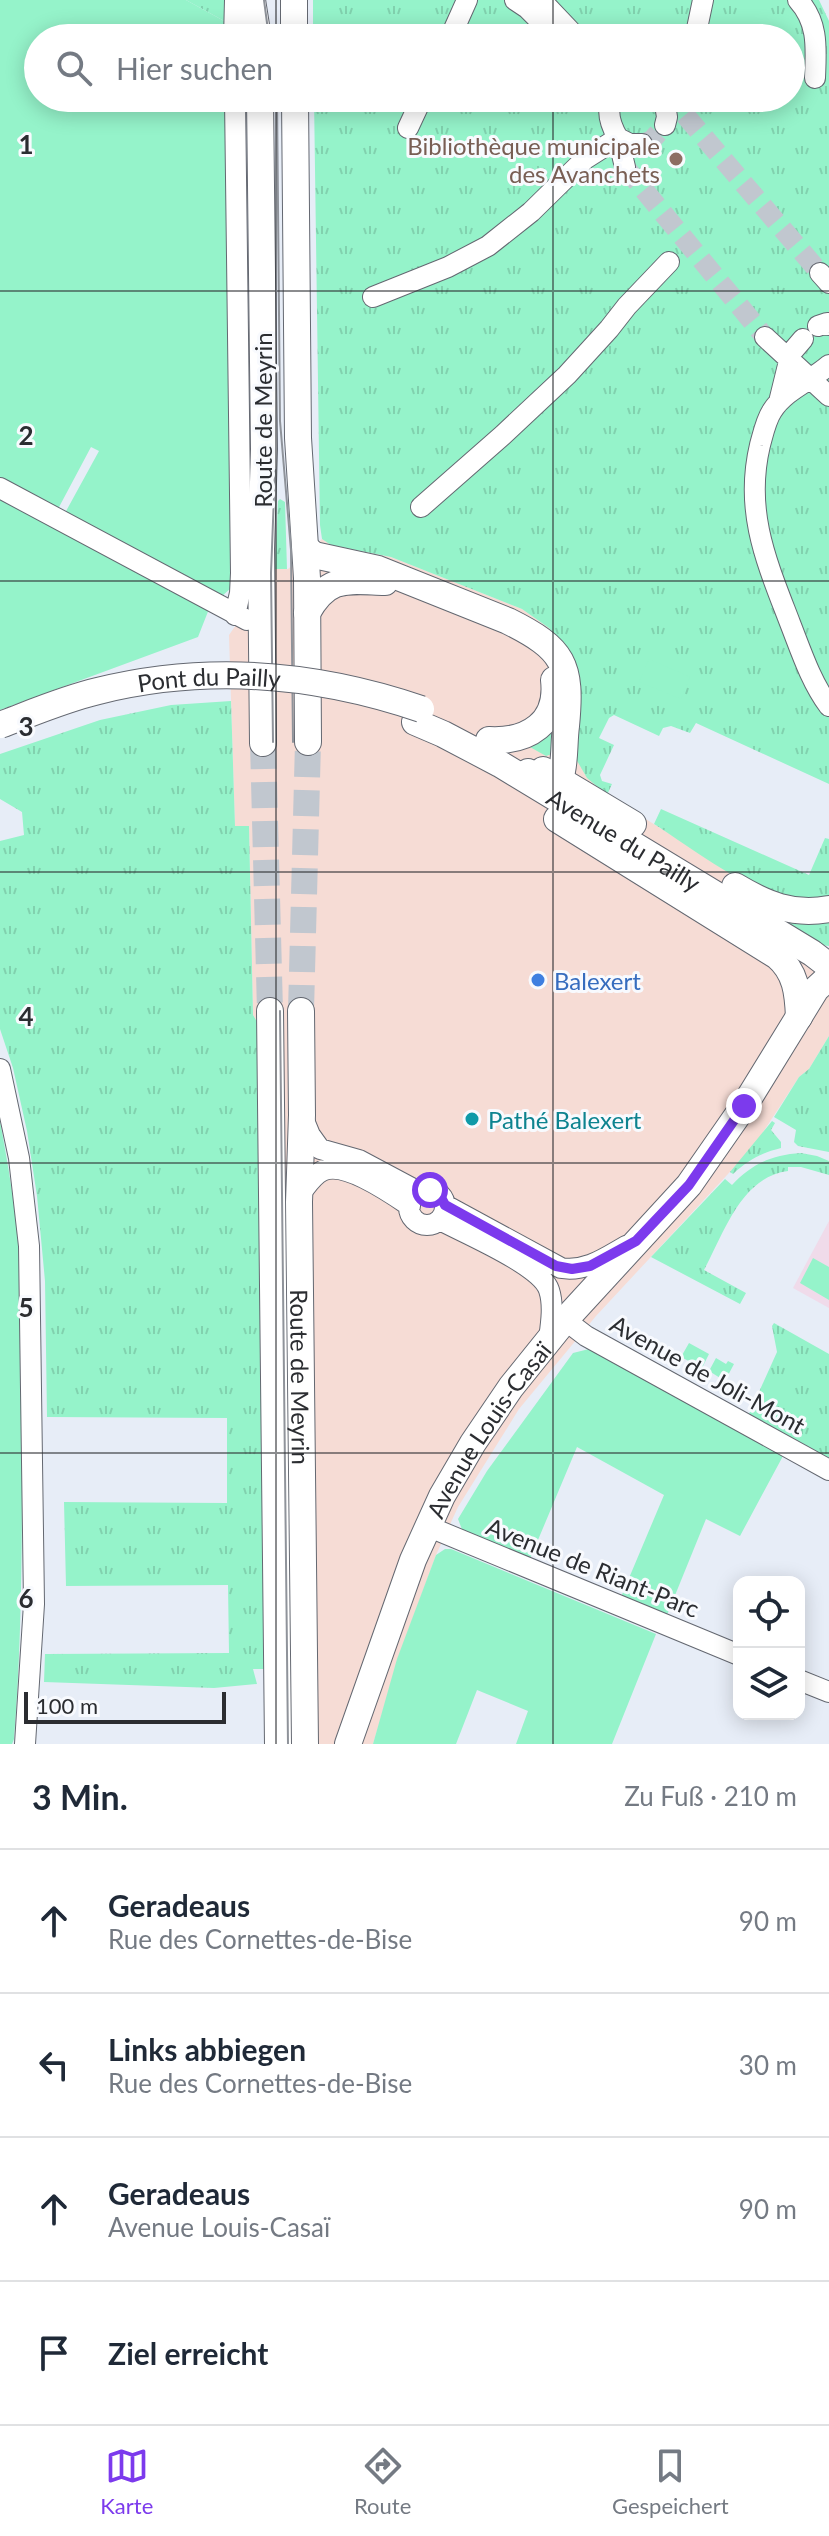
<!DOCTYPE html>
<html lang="de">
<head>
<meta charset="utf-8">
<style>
  :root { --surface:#fff; --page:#f2f2f3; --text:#1f2937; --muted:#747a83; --line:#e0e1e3; --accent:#7c3aed }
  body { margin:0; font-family:Lato,sans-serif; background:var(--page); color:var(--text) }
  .controls { position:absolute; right:24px; bottom:24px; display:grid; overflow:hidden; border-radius:16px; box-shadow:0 4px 20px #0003 }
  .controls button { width:72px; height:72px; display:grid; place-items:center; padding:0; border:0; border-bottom:2px solid var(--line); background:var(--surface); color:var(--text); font:40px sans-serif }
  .scale { position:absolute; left:24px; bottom:20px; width:202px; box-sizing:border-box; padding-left:8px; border:4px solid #2b2d31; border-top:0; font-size:22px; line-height:28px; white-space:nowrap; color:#2b2d31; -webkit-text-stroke:6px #f8fafe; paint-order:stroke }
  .stop { position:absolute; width:24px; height:24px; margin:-18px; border:6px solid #7c3aed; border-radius:50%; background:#fff }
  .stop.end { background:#7c3aed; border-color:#fff; box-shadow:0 2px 8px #0008 }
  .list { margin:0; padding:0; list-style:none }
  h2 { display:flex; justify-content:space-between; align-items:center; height:104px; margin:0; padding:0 32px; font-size:34px }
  h2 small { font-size:26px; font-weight:400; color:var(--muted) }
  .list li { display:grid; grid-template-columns:52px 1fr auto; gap:24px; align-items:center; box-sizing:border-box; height:144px; padding:0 32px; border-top:2px solid var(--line) }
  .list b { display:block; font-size:30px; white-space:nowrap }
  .list p { margin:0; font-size:26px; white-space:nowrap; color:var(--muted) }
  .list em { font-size:26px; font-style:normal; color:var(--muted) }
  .icon { flex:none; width:44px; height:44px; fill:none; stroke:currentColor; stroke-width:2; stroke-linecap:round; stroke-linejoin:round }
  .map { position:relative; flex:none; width:829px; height:1744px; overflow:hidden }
  .search { position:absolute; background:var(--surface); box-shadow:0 4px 20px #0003; left:24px; right:24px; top:24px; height:88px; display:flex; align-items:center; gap:20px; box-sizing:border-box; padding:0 28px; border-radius:44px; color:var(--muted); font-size:30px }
  .sheet { height:680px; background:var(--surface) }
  nav { display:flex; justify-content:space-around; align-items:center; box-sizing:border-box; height:112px; border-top:2px solid var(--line); background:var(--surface); font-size:22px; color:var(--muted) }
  nav a { display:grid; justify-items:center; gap:4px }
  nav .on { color:var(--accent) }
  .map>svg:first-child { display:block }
</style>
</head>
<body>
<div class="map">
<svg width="829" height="1744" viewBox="0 0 829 1744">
  <defs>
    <pattern id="grass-tufts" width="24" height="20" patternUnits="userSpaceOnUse" patternTransform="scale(2)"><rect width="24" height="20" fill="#95f3ca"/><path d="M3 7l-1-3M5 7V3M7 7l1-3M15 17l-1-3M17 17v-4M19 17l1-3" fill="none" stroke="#81d1ae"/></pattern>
  </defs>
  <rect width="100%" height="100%" fill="#e7edf7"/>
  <!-- commercial -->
  <path fill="#f6dcd5" d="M322,539l9,6 60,12 131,52 27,19 15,16 10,97 33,54 137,85 85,94v62l-20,33 -10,8 -45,69 -158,170 -77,93 -61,98 -22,48 -38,104 -25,85h-73l-31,-75 -5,-636 -11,-18 -4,-188h-14l-6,-192 46,-66h13z"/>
  <!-- education -->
  <path fill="#f0dbea" d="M829,1221v87l-36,-20z"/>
  <!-- grass -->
  <path fill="url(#grass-tufts)" d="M186,0h39l1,22z
    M313,0h506l10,21v763l-133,-61 -6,10 -19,-7 -8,2 -4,8 -45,-21 -5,3 -10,20 15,7 -14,30 2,6 10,3 -5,11 -20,-17 -11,-19 -12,-115 -15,-16 -27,-19 -131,-52 -60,-12 -9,-6 -2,-14 -6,-427h477v-60h-478z
    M280,499l5,3 2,67h-12l3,-68z
    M231,701l4,125h14l4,189 11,18 5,636h-16l4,15 -43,4 -170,-6 1,-28 184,-1 -1,-68 -162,1 -2,-84 163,1v-85l-180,-1 -2,-136 -8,-85 -10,-65 -14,-63 -13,-39v-188l24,-6 -2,-23 -22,-13v-45l100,-34 71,-15z
    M554,715l-2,39 -6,2 -25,-14z
    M661,809l148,66 16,-37 4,1v56c-15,5 -34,6 -50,2 -36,-10 -92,-52 -125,-73z
    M771,915l58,1v30l-8,-1z
    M829,1036v116l-31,-6 -4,-4 2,-12 -22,-13 25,-40 10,-8z
    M772,1121l3,2 -4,7 10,12v6c-20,5 -33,12 -48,26l-3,-2z
    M801,1153l16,3 12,5v14l-28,-8h-13v4c-47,6 -64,62 -84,99l42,23 -6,11 -89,-47 74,-78 7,6c20,-21 39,-30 69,-32z
    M774,1323l55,31v104l-80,-44 28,-62 -5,-26z"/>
  <!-- garden -->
  <path fill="#95f3ca" d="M0,0h186l40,22v16h-188v60h189l4,490 -10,9 -156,-84 34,-62 -8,-4 -33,62 -58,-31z
    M0,496l209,113 -11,28 -198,73z
    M649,659l41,18 -9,22 -42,-17z
    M0,1121c8,44 16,88 19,133 3,62 3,125 3,188 0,99 0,198 -8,297l-2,5h-12z
    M813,1258l16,9v33l-29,-17z
    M689,1343l20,11 -7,14 -21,-11z
    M589,1349l194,107 -43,80 -34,-17 -39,96 -46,-18 43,-102 -87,-48 -47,112 -67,-27 -5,-13 29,-48 86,-118z
    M716,1358l10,6 2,-3 6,3 -9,17 -16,-10z
    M445,1549h6l205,85 -44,110h-96l12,-33 -51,-21 -21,54h-83l24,-85 39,-104z"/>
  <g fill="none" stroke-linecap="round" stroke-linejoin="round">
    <!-- minor-tunnel -->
    <path stroke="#c1c7cf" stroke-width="20" stroke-dasharray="20 10" stroke-linecap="butt" d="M685,115l135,158
      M642,144l10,-4 13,-15
      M625,167l140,170"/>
    <!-- major-tunnel -->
    <path stroke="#c1c7cf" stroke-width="26" stroke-dasharray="26 13" stroke-linecap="butt" d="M263,743l7,268
      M301,1011l7,-269"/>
    <!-- minor casing -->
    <g stroke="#646871" stroke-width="22">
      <path id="minor" d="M515,0l12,8 30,30
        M541,0l36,38
        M798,0c21,23 18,49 17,78
        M234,38l1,-38
        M450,38l17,-38
        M695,38l8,-38
        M235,98l6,475 -1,20 -5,22
        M613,98c-8,13 -2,28 5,40l12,6h12
        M664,98l3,19 -2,8
        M408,128l14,-30
        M820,273l9,10
        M373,297l75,-30 40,-21 43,-34 54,-53 33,-21 7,29
        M818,326l9,-3 2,2
        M765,337l64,59
        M829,365c-18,16 -44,25 -57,46 -6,9 -9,23 -12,34 -16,67 7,118 30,178 11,28 21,59 39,83
        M779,402l12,-49 12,-14
        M0,488l247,132
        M421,507l82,-72 64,-60 42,-46 18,-23 42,-44
        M0,1069l19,89 10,88 5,358 -9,140
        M303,1118l7,17 10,14 39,11 60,32
        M409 1207a18 18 0 1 1 36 0a18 18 0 1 1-36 0Z
        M299,1195c7,-8 13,-19 23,-24 22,-11 69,22 88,35
        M445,1205l116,63c25,4 44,-10 65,-22
        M440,1220c24,13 101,45 109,70 5,15 2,34 0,49
        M565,1320l21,16 243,134
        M427,1526l312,129
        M799,1680l30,12"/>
    </g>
    <!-- major casing -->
    <g stroke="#646871" stroke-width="28">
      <g id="major">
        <path d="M252,0l6,38"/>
        <path d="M294,0v38"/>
        <path d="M260,98l4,351 -3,100 2,194"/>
        <path d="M295,98l3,340 9,140 1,164"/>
        <path d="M306,548l8,7 64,14 130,52c56,28 64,43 58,105 -2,15 -1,31 -4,45l-4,7 -11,3 -19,-9"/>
        <path d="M307,613c21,-38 40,-32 78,-31"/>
        <path id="s1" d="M415,722l28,12 57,30 312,189 17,13"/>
        <path d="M489,740c39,2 70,-17 65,-60"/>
        <path d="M543,770l90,54"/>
        <path d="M557,819l220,137c19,16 21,37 22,61"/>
        <path d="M735,886c30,18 58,30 94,23"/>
        <path d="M270,1011l8,733"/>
        <path id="s2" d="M301,1011l1,104 -3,87 6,542"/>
        <path id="s3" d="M348,1744l65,-184 29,-64 31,-53 38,-56 54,-67 124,-135 55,-79 72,-117 13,-12"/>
      </g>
    </g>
    <!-- minor -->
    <use href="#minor" stroke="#fff" stroke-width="20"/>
    <!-- major -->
    <use href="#major" stroke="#fff" stroke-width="26"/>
    <!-- tram -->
    <path stroke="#8f939a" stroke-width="2" d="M264,0l5,38
      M277,98l3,323 11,129 2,192
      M273,742l-2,-169 4,-103
      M280,1011l8,733"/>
    <!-- major-bridge casing -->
    <g stroke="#646871" stroke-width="28" stroke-linecap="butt">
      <g id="major-bridge">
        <path id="s4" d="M0,725c32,-12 64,-26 98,-34 109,-27 217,-18 323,18"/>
      </g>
    </g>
    <!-- major-bridge -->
    <use href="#major-bridge" stroke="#fff" stroke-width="26"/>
  </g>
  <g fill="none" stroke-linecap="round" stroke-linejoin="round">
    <!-- route -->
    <path stroke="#7c3aed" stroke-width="10" d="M430,1190l9,4 6,11 111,61 16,3 18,-3 46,-25 53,-56 55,-79"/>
  </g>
  <!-- grid -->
  <path fill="none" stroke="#2b2d31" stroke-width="2" stroke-opacity="0.55" d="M276,0v38M553,0v38M276,98v1646M553,98v1646M0,291h829M0,581h829M0,872h829M0,1163h829M0,1453h829"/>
  <!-- markers -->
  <circle fill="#8d6e63" stroke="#f8fafe" stroke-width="3" cx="676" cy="159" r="8"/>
  <circle fill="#3f7fe0" stroke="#f8fafe" stroke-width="3" cx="538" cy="980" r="8"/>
  <circle fill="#0f9aa8" stroke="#f8fafe" stroke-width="3" cx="472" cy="1119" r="8"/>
  <g text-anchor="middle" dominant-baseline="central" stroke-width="6" stroke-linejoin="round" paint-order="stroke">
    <!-- education labels -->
    <g font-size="24" fill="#785e54" stroke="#f8fafe" text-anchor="end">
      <text x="660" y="145">Bibliothèque municipale<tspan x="660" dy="28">des Avanchets</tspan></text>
    </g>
    <!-- street labels -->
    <g font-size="24" fill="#2b2d31" stroke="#f8fafe">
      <text transform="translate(262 420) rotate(-90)">Route de Meyrin</text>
      <text stroke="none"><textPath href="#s4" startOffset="216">Pont du Pailly</textPath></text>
      <text stroke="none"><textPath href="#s1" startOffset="240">Avenue du Pailly</textPath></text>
      <text transform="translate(708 1374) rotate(29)">Avenue de Joli-Mont</text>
      <text stroke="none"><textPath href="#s2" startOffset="366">Route de Meyrin</textPath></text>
      <text stroke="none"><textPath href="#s3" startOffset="346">Avenue Louis-Casaï</textPath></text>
      <text transform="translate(593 1567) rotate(22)">Avenue de Riant-Parc</text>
    </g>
    <!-- shop labels -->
    <g font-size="24" fill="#366cbe" stroke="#f8fafe" text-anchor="start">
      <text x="554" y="980">Balexert</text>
    </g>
    <!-- culture labels -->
    <g font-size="24" fill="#0d838f" stroke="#f8fafe" text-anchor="start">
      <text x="488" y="1119">Pathé Balexert</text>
    </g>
  </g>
  <g font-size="26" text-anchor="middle" font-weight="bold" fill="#2b2d31" stroke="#f8fafe" stroke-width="6" stroke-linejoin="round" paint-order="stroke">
    <text x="26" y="154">1</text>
    <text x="26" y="445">2</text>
    <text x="26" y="736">3</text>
    <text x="26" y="1026">4</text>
    <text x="26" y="1317">5</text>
    <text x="26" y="1608">6</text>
  </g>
</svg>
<div class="controls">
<button><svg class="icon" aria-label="locate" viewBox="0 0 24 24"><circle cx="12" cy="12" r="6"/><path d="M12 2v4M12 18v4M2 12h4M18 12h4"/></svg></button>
<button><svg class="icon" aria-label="layers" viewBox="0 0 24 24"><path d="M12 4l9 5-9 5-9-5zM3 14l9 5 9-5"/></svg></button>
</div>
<div class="scale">100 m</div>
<div class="stop" style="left:430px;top:1190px"></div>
<div class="stop end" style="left:744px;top:1106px"></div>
<div class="search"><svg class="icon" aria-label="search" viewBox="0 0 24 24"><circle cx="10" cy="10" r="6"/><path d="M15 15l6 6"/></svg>Hier suchen</div>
</div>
<section class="sheet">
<h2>3 Min.<small>Zu Fuß · 210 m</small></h2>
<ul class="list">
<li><svg class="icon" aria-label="ahead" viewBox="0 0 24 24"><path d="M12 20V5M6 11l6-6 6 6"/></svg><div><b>Geradeaus</b><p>Rue des Cornettes-de-Bise</p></div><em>90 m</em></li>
<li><svg class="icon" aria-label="left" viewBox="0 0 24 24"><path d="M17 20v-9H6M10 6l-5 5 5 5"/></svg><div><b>Links abbiegen</b><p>Rue des Cornettes-de-Bise</p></div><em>30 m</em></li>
<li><svg class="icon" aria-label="ahead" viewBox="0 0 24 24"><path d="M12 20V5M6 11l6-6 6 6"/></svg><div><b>Geradeaus</b><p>Avenue Louis-Casaï</p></div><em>90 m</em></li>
<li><svg class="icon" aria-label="arrive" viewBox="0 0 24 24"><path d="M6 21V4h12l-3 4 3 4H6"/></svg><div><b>Ziel erreicht</b></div></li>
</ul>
</section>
<nav>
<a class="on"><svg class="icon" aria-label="map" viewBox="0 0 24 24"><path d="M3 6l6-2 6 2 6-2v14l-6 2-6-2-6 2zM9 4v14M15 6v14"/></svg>Karte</a>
<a><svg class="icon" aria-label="directions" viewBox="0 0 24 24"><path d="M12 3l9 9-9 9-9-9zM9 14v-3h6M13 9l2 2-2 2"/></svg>Route</a>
<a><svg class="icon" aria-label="saved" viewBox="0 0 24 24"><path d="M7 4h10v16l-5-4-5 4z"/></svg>Gespeichert</a>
</nav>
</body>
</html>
